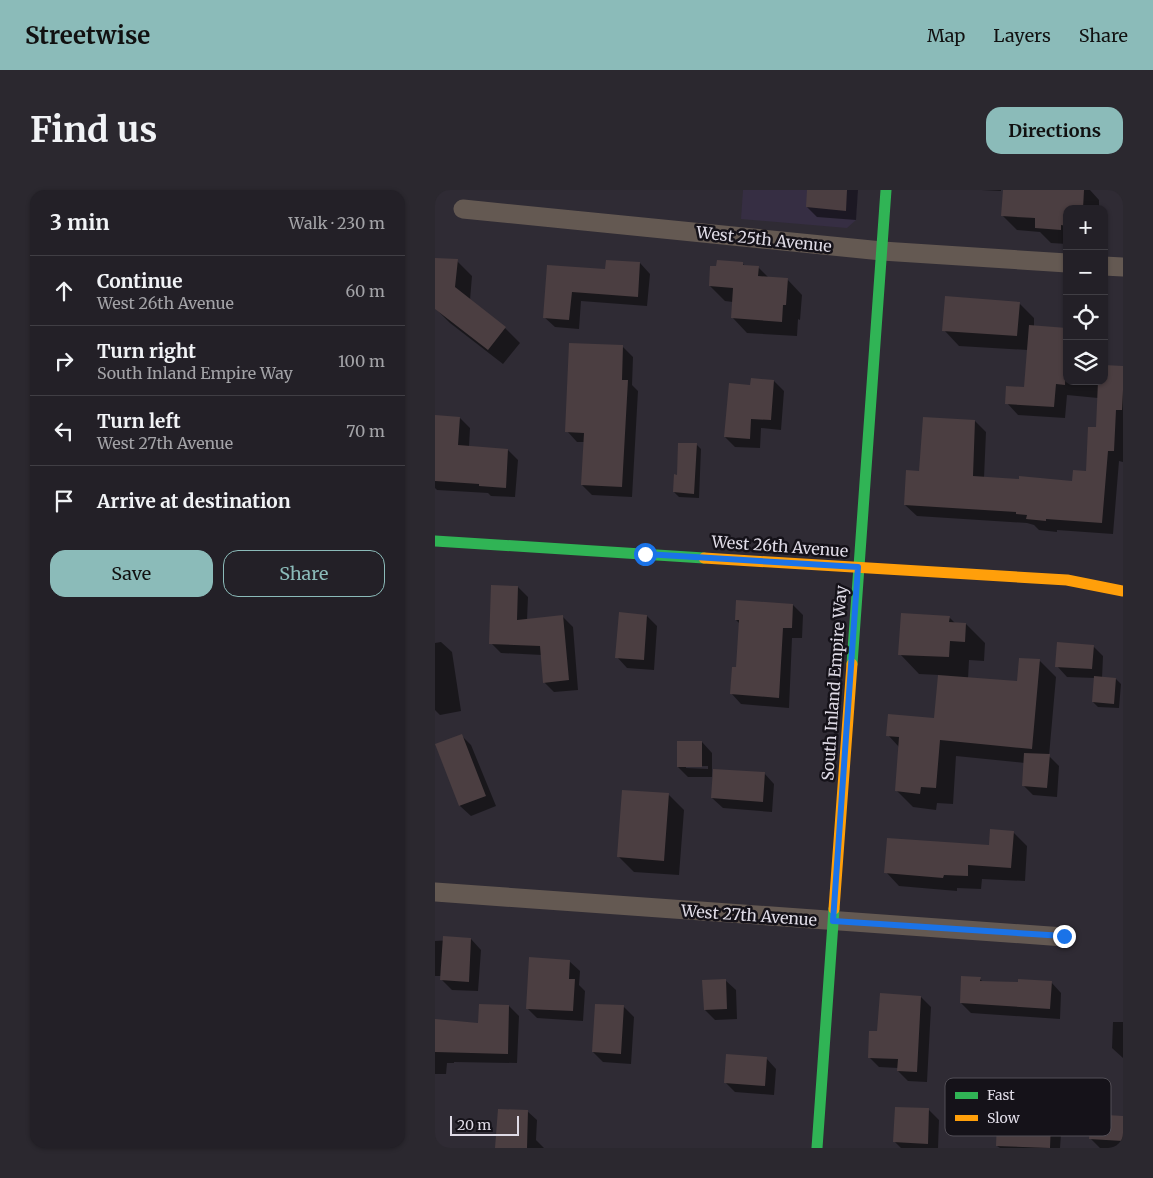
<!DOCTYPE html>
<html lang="en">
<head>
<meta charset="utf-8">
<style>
  :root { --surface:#232027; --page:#2b282f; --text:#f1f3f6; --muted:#a3a3a7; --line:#403e44; --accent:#8bbbb9 }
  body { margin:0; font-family:Merriweather,serif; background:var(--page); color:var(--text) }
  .controls { position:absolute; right:15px; top:15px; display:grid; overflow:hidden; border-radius:10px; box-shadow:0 1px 4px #0004 }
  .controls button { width:45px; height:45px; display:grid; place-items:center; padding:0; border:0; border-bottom:1px solid var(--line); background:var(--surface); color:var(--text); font:25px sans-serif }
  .scale { position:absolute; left:15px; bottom:12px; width:69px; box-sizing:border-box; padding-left:5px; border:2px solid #dfdbe6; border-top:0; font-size:14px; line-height:18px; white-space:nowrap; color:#dfdbe6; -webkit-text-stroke:4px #151219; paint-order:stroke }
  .stop { position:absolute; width:15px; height:15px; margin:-11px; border:4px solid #1a73e8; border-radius:50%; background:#fff }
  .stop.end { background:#1a73e8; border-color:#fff; box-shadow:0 1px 5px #0008 }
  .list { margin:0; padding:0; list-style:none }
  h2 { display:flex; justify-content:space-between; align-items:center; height:65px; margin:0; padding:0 20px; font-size:21px }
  h2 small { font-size:16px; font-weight:400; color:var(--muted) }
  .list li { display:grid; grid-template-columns:32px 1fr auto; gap:15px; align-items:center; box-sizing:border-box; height:70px; padding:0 20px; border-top:1px solid var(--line) }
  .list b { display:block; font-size:19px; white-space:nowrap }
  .list p { margin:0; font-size:16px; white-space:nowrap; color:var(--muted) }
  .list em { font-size:16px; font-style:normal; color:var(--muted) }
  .actions { display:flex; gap:10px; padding:15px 20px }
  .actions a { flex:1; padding:11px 0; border:1px solid var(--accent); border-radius:15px; text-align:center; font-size:18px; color:var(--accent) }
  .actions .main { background:var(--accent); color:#111 }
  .icon { flex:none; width:28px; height:28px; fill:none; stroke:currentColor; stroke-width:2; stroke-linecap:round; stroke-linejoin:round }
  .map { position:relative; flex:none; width:688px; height:958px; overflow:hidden; border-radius:15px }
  header { display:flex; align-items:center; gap:30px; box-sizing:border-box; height:70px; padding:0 25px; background:var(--accent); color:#111 }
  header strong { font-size:24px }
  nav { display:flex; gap:28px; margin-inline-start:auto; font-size:18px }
  .intro { display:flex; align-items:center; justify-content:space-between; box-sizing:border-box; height:120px; padding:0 30px }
  h1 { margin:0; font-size:35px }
  .button { padding:12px 22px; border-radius:15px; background:var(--accent); color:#111; font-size:18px; font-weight:700 }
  main { display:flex; gap:30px; padding:0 30px }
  aside { flex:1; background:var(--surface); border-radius:15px; box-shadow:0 1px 4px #0004 }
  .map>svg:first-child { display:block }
</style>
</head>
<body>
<header>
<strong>Streetwise</strong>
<nav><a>Map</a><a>Layers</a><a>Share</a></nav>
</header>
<div class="intro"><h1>Find us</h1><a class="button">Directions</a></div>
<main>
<aside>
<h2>3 min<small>Walk · 230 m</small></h2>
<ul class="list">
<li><svg class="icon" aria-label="ahead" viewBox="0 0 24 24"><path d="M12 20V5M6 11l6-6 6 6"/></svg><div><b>Continue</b><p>West 26th Avenue</p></div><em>60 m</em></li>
<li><svg class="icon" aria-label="right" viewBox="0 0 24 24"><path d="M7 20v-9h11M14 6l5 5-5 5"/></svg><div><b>Turn right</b><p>South Inland Empire Way</p></div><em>100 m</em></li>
<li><svg class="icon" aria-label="left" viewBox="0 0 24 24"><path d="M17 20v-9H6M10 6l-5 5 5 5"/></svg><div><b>Turn left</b><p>West 27th Avenue</p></div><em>70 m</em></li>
<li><svg class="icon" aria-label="arrive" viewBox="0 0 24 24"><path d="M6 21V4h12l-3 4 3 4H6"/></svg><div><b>Arrive at destination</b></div></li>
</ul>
<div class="actions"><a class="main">Save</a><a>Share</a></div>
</aside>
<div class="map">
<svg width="688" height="958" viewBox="0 0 688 958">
  <rect width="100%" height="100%" fill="#2f2b34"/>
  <!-- built -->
  <path fill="#362e43" d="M308,0h115l-2,30 -9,8 -106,-9z"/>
  <!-- shadow -->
  <path fill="#0007" fill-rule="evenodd" d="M373,0h50l-2,30 -39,-3 -10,-10z
    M546,0h20v1z
    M569,0h86l9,10v9h-32v35l-16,-1 -11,-11 -23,-2 -15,-15z
    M0,69l22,2 15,15 -2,24 35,28 15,15 -17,21 -53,-41 -15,-15z
    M205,73l10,11 -3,32 -66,-5 -2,28 -24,-2 -11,-10 4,-51 58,4z
    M307,73l3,3 13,1 11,11 18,1 15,16 -2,25 -2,-1 -1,17 -50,-3 -15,-16 1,-15 -8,-1 -15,-15z
    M584,113l15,15v8l33,3v52h37l19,-14v95l-4,-1 -6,73 -56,-4v2l-18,-2 -5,-5 -7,-2 -110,-7 -12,-11 15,-32 55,-52 11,11 -2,46 90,4 13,-10 10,-44 1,-30 -31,-3 -2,23 -47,-3 -11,-12 18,-15 3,-38 -69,-4 -15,-16z
    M188,157l10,10 -1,28 6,6 -6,106 -40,-2 -10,-10 2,-43h-7l-10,-11z
    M339,191l10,10 -3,39 -20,-2 -1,20 -25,-1 -10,-10 27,-51z
    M0,226l25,2 10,10 -1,19 39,3 10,10 -3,37 -24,-1 -3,-3 -51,-3 -2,-2z
    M261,254l5,5 -2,49 -20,-1 -5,-5 4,-16z
    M83,397l10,10 -1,23 36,-3 10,10 5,63 -24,2 -10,-10 -2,-27 -41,-2 -10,-10z
    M358,415l10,10 -1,23h-10l-3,70 -48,-4 -10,-11 6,-25 3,-44 -4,-4z
    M212,426l10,10 -3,44 -27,-2 -10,-11z
    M514,427l6,6 11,1 19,19 -1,18 -15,-1 -1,19 50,4 22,-22 16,16 -7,79 10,10 -2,31 -24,-2 -10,-10 2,-22 -69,-7 -3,48 -16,-1 -1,7 -23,-3 -17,-17 3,-43 -11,-12 47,-16 4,-44 -20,-1 -19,-20z
    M6,452l11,10 9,59 -21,4 -5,-5v-67z
    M658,456l10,10 -1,22 14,1 5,5 -2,24 -21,-1 -5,-5 2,-24 -28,-1 -10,-11z
    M26,545l10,10 25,61 -25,10 -11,-10 -24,-61z
    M267,552l10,11v24h-24l-10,-10zM251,576h22v3l-22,-1z
    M329,583l10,11 -2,28 -49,-4 -11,-10z
    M233,604l16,16 -5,65 -45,-3 -15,-15z
    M578,642l14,14 -2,35 -43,-2 -1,10 -24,-1v3l-58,-5 -13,-14 104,-25z
    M36,749l10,11 -3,41 -26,-1 -10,-10v-4h-7v-35z
    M134,771l11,10 -1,14 6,6 -2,30 -46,-3 -10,-10z
    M545,789l3,3h68l10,11 -1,26 -89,-6 -10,-10z
    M290,790l11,10 1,29 -22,1 -10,-10z
    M486,807l10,10 -4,75 -19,-1 -10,-10v-3l-19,-1 -10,-10 9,-24z
    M74,816l10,10 -2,47 -63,-1v1h-7l-1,11h-11v-53l45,3z
    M188,816l11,11 -3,47 -28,-2 -10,-10z
    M678,832h10v36l-11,-10z
    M331,868l10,11 -2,26 -39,-3 -10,-10z
    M494,920l10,10 -1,28h-37l-6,-6z
    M92,921l10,9 -1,20 8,8h-48z
    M688,927v31h-23l-10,-10z
    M615,933l11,11 -1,14h-60l-3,-2z"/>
  <!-- building -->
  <path fill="#4b3e41" d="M372,0h40l-1,21 -40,-4z
    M568,0h81l-1,19h-16v17l-6,-1v5l-26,-2v-10l-34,-2z
    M0,68l23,1 -3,28 51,40 -18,23 -53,-41z
    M171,70l34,2 -2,35 -66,-5 -3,28 -26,-2 4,-53 58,4z
    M282,70l26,2v3l16,1 -1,10 30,2 -2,27h-3l-1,17 -51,-4 2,-30 -24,-2 1,-20h6z
    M510,106l75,6 -3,34 -75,-5z
    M594,135l38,3 -2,57 -9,-1 -2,23 -49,-3 1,-18 18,1z
    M134,153l54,2 -1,35h6l-6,107 -41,-2 3,-52 -19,-1z
    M669,175l19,1v24l-1,20h-6l-2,41h-6l-6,72 -56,-4v2l-20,-2 1,-4 -11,-1v-2l-112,-7 2,-35 13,1 4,-54 52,3 -2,56 46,3v-3l53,5 1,-11 13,1 2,-44h8l2,-46h6z
    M316,188l23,2 -3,40 -20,-1 -1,20 -26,-2 5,-54 21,2z
    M0,225l25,2 -2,28 50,4 -2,39 -27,-2v-2l-44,-3z
    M243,253h19l-3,51 -21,-2 1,-18 3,1z
    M56,395l27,1 -1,34 46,-5 6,65 -26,3 -3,-37 -51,-2z
    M301,410l57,4 -1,24h-9l-4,70 -49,-4 2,-27h4l3,-47h-4z
    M184,422l28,3 -3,45 -29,-2z
    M466,423l49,3 -1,6 17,1 -1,19 -15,-1 -1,16 -51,-2z
    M622,452l37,3 -2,24 -37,-2z
    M584,468l21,1 -8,90 -92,-9 -4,48 -15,-1 -1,7 -25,-3 4,-54 -13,-1 2,-22 46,4 4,-43 79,6z
    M659,486l22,2 -2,26 -22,-2z
    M27,544l24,62 -27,10 -24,-62z
    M242,551h25v26h-25z
    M589,563l26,1 -3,34 -25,-2z
    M278,579l52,3 -2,30 -52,-4z
    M187,600l47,3 -5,68 -47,-4z
    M555,639l24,2 -3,37 -43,-3v11l-24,-1 -1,3 -59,-5 3,-35 102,7z
    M8,746l28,2 -2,44 -29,-2z
    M94,767l41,3 -1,19h6l-2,32 -47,-2z
    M526,786l20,1 -1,4 38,1v-3l34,2 -2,28 -90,-6z
    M291,789l1,30 -23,1 -2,-30z
    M445,803l41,3 -4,76 -20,-1 1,-12 -30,-1 1,-27h8z
    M44,814l30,1 -1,49 -73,-2v-33l43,4z
    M160,814l29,1 -3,49 -29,-2z
    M291,864l41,3 -2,29 -41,-3z
    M460,917l34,1 -1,36 -35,-2z
    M63,919l30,1 -1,38h-32z
    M656,924l32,2v25l-34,-2z
    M562,930l54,2 -1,26 -54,-2z"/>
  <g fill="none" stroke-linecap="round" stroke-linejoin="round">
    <!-- street -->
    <path stroke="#645952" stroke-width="19" d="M28,19l419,42 185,12
      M669,76l19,1
      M0,702l629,45"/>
    <!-- fast -->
    <path stroke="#30b455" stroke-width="11" d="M0,351l269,17
      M417,474l34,-474
      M382,958l17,-239"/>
    <!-- slow -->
    <path stroke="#ff9f0a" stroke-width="11" d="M269,368l363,22 56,11
      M399,719l18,-245"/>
  </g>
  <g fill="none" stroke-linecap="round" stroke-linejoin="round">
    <!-- route -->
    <path stroke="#1a73e8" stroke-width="6" d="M210,364l213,13 -25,354 231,15"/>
  </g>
  <g text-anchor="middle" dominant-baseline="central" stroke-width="5" stroke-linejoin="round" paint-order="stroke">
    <!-- street labels -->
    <g font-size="16" fill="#dfdbe6" stroke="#151219">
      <text transform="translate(329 49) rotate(6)">West 25th Avenue</text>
      <text transform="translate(345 356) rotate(4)">West 26th Avenue</text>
      <text transform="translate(399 493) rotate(-86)">South Inland Empire Way</text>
      <text transform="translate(314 725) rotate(4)">West 27th Avenue</text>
    </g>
  </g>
  <!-- legend -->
  <rect x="510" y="888" width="166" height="58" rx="8" fill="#151219" stroke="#524e56" stroke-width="1"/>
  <rect x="520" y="902" width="23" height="7" fill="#30b455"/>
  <rect x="520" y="925" width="23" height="6" fill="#ff9f0a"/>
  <g font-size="14" fill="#dfdbe6">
    <text x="552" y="910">Fast</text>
    <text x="552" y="933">Slow</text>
  </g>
</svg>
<div class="controls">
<button>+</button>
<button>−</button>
<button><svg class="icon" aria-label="locate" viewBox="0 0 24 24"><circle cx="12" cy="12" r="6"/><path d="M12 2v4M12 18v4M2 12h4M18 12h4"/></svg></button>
<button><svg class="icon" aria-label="layers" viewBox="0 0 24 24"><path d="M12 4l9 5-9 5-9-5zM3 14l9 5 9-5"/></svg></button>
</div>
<div class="scale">20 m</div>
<div class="stop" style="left:210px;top:364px"></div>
<div class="stop end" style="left:629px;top:746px"></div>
</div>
</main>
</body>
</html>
